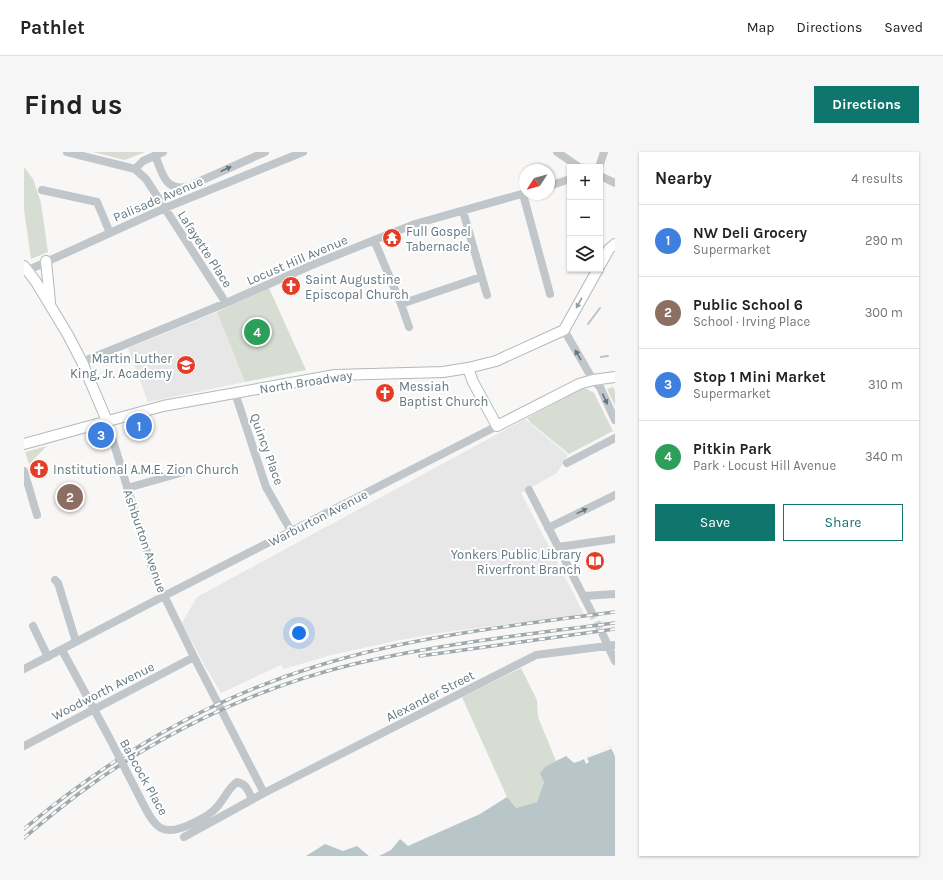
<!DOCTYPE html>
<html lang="en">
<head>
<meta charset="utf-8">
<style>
  :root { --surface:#fff; --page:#f6f6f6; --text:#222; --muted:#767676; --line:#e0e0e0; --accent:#0f766e }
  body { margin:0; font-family:Karla,sans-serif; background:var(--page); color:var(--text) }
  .controls { position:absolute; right:12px; top:12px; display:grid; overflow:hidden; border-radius:0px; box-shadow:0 1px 3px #0004 }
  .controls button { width:36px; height:36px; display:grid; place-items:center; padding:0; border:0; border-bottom:1px solid var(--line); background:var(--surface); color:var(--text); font:20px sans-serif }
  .compass { position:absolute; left:495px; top:12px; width:36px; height:36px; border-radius:50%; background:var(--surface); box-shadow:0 1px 3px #0004; rotate:234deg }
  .you { position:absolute; left:275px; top:481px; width:14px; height:14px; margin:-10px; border:3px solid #fff; border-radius:50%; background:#1a73e8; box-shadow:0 0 0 6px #1a73e833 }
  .badge { display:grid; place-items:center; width:26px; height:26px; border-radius:50%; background:var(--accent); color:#fff; font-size:13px; font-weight:700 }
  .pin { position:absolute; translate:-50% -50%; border:2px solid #fff; box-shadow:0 1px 4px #0006 }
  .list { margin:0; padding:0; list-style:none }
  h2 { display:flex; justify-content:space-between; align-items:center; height:52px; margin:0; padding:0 16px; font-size:17px }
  h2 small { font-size:13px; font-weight:400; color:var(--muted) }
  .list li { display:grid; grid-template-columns:26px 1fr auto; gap:12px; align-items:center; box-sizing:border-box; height:72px; padding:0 16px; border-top:1px solid var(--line) }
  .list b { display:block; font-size:15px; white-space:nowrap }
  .list p { margin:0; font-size:13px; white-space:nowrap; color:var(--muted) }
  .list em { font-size:13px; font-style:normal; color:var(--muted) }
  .actions { display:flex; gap:8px; padding:12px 16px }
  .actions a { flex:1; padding:9px 0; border:1px solid var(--accent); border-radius:0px; text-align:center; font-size:14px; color:var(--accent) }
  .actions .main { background:var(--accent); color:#fff }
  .icon { flex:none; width:22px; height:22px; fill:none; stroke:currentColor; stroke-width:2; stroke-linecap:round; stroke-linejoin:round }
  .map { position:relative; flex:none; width:591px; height:704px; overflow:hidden; border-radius:0px }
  header { display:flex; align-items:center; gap:24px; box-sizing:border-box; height:56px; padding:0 20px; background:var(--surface); border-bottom:1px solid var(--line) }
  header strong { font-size:19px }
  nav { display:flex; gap:22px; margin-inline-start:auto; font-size:14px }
  .intro { display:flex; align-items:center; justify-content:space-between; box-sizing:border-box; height:96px; padding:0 24px }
  h1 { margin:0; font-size:28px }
  .button { padding:10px 18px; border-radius:0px; background:var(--accent); color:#fff; font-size:14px; font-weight:700 }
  main { display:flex; gap:24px; padding:0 24px }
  aside { flex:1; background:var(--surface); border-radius:0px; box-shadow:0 1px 3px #0004 }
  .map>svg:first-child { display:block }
</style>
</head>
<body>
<header>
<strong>Pathlet</strong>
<nav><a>Map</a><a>Directions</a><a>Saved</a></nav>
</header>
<div class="intro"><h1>Find us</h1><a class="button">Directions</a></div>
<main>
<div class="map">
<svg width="591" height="704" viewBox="0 0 591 704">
  <rect width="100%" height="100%" fill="#f8f7f5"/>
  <!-- built -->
  <path fill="#e6e7e6" d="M193,160l28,70 -97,20 -20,-54z
    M501,267l43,36 -11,18 -36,20 63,121 -145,19 -44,8 -64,14 -47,14 -3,-4 -60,28 -16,-27 -23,-43 15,-26z"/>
  <!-- green -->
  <path fill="#d8ddd4" d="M69,0h52l-20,8z
    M0,15l9,12 8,24 7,49 -17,7 -7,-49z
    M245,136l37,82 -61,12 -28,-70z
    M589,235l2,4v15l-8,-17z
    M557,237h6l7,4 19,38 -44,23 -38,-31 -4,-5z
    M23,294l-18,18 -4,-12z
    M497,516l16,32 1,17 18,44 -10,5 -2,16 -7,20 -21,6 -9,-11 -45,-100z"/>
  <!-- water -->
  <path fill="#b8c6c9" d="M586,594l5,10v100h-236l12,-6 9,-11 8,7 72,-32 27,-17 9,11 21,-6 7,-20 -4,-9 6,-7 20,-10 8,7z
    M301,692l18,7 14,-5 12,10h-63z"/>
  <!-- pier -->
  <path fill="#f8f7f5" d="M586,594l1,3 -24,9 2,4 -3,2 -2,-5 -6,3 -1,-1z"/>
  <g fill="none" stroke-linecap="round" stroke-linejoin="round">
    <!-- stream -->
    <path stroke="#b8c6c9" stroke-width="2" d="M564,172l12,-16
      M577,205l7,-1"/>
    <!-- minor-tunnel -->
    <path stroke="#d2d7d8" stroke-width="8" stroke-dasharray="8 4" stroke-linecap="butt" d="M567,459l12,24"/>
    <!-- major casing -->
    <g stroke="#b2b8bb" stroke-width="12">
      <path id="major" d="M22,109l4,41
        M576,113l9,-16 6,-5
        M0,114l12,16 32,53 14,27 25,59
        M444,216l5,14 24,44 82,-42 14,-4 22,-3
        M0,292l139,-38 172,-31 108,-3 25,-4 28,-7 68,-31 34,-61"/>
    </g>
    <!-- minor -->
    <path stroke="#c0c6c9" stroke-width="8" d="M43,0l68,17 11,10 80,124
      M533,0l22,15
      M131,3c7,17 9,36 32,32l78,-35
      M575,15l5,-15
      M111,17l8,-8 20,-9
      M576,24l15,7
      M525,34l21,-7
      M18,38l55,12 13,31
      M499,42l27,100
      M439,59l24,84
      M350,88l27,64 8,23
      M0,120l141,-64 138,-56
      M377,152l80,-27
      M540,178l29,50 7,7 15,33
      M58,210l144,-59 86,-38 80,-32 23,-9 110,-31
      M211,241l31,94 25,44
      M83,269l47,154 40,82 70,136
      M543,311l48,-25
      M0,319l13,44
      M103,336l57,-16
      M505,338l62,121
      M524,376l67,-33
      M534,395l57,-8
      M31,428l3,3 18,59
      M560,444l31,-2
      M9,474l15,31
      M579,483l12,26
      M38,498l48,89
      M0,517l140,-73 333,-170
      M0,594l170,-89
      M116,646c14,27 20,42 53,25 8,-4 17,-8 23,-15 8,-8 12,-20 21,-26 10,2 11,9 15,17
      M160,685l80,-44 272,-138 79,-10"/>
    <!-- major -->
    <use href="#major" stroke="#fff" stroke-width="10"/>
    <!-- rail casing -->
    <g stroke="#9fa9ad" stroke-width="3.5">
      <path id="rail" d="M396,504l195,-27
        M0,677c88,-74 183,-129 293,-163 96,-30 199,-41 298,-54
        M0,686c17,-15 35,-29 53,-43 81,-61 178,-107 277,-131 86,-20 174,-30 261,-41"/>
    </g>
    <!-- rail -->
    <use href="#rail" stroke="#fff" stroke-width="2" stroke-dasharray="6" stroke-linecap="butt"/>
    <!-- minor-bridge -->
    <path stroke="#c0c6c9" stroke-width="8" d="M86,587l30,59"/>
  </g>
  <!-- one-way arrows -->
  <defs><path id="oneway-solid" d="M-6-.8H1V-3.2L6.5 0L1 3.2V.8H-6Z"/></defs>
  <g fill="#627780">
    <use href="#oneway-solid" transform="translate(202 17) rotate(-25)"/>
    <use href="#oneway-solid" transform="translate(554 203) rotate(-120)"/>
    <use href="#oneway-solid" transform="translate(581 247) rotate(65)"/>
    <use href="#oneway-solid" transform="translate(558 359) rotate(-26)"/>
  </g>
  <use fill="#91a0a6" href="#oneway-solid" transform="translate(555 151) rotate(119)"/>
  <!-- icons -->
  <defs>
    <g id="temple-disc" transform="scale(1)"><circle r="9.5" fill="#e53c27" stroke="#fff"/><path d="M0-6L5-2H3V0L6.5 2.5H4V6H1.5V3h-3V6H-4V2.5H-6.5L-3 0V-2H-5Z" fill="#fff"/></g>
    <g id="church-disc" transform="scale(1)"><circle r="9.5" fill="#e53c27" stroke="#fff"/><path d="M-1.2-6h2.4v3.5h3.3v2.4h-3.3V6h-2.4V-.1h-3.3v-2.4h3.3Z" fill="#fff"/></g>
    <g id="school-disc" transform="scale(1)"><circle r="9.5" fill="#e53c27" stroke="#fff"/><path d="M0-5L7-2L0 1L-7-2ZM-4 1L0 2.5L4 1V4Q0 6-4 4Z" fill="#fff"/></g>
    <g id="library-disc" transform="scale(1)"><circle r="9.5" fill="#e53c27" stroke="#fff"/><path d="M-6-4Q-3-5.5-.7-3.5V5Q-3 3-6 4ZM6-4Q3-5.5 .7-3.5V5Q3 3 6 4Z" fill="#fff"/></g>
  </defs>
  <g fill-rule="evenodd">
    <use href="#temple-disc" x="368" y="86"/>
    <use href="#church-disc" x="267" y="134"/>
    <use href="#school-disc" x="162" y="213"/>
    <use href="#church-disc" x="361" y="241"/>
    <use href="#church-disc" x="15" y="317"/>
    <use href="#library-disc" x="571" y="409"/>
  </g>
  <g text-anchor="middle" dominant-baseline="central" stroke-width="4" stroke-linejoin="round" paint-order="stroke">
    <!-- street labels -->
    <g font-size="13" fill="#627780" stroke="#fff">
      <text transform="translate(134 47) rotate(-23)">Palisade Avenue</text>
      <text transform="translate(181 97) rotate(57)">Lafayette Place</text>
      <text transform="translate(273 108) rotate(-23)">Locust Hill Avenue</text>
      <text transform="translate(282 230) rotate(-9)">North Broadway</text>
      <text transform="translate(243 297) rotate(70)">Quincy Place</text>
      <text transform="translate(294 366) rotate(-27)">Warburton Avenue</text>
      <text transform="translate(121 389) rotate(71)">Ashburton Avenue</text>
      <text transform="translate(79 539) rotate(-27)">Woodworth Avenue</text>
      <text transform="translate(406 544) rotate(-27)">Alexander Street</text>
      <text transform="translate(120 625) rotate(61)">Babcock Place</text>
    </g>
    <!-- poi labels -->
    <g font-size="13" fill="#627780" stroke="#fff" text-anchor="start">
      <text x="382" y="79">Full Gospel<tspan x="382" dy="15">Tabernacle</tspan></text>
      <text x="281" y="127">Saint Augustine<tspan x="281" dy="15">Episcopal Church</tspan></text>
      <text x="148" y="206" text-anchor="end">Martin Luther<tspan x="148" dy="15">King, Jr. Academy</tspan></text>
      <text x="375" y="234">Messiah<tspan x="375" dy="15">Baptist Church</tspan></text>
      <text x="29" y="317">Institutional A.M.E. Zion Church</text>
      <text x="557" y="402" text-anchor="end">Yonkers Public Library<tspan x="557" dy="15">Riverfront Branch</tspan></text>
    </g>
  </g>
</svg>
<div class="controls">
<button>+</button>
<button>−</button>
<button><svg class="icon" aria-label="layers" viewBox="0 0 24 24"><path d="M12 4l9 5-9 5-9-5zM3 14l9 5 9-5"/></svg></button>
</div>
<svg class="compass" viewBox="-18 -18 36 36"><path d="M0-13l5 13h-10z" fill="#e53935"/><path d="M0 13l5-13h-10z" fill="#767676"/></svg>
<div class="you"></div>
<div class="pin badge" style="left:115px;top:274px;background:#3f7fe0">1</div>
<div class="pin badge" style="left:46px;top:345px;background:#8d6e63">2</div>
<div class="pin badge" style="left:77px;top:283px;background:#3f7fe0">3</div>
<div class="pin badge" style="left:233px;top:180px;background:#2e9e5b">4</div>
</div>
<aside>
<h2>Nearby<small>4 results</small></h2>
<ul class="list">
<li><span class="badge" style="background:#3f7fe0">1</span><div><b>NW Deli Grocery</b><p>Supermarket</p></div><em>290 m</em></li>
<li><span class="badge" style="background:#8d6e63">2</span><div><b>Public School 6</b><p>School · Irving Place</p></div><em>300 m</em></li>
<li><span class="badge" style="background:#3f7fe0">3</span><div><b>Stop 1 Mini Market</b><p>Supermarket</p></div><em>310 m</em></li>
<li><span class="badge" style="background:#2e9e5b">4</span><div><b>Pitkin Park</b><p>Park · Locust Hill Avenue</p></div><em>340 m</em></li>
</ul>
<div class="actions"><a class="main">Save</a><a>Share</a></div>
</aside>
</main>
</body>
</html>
